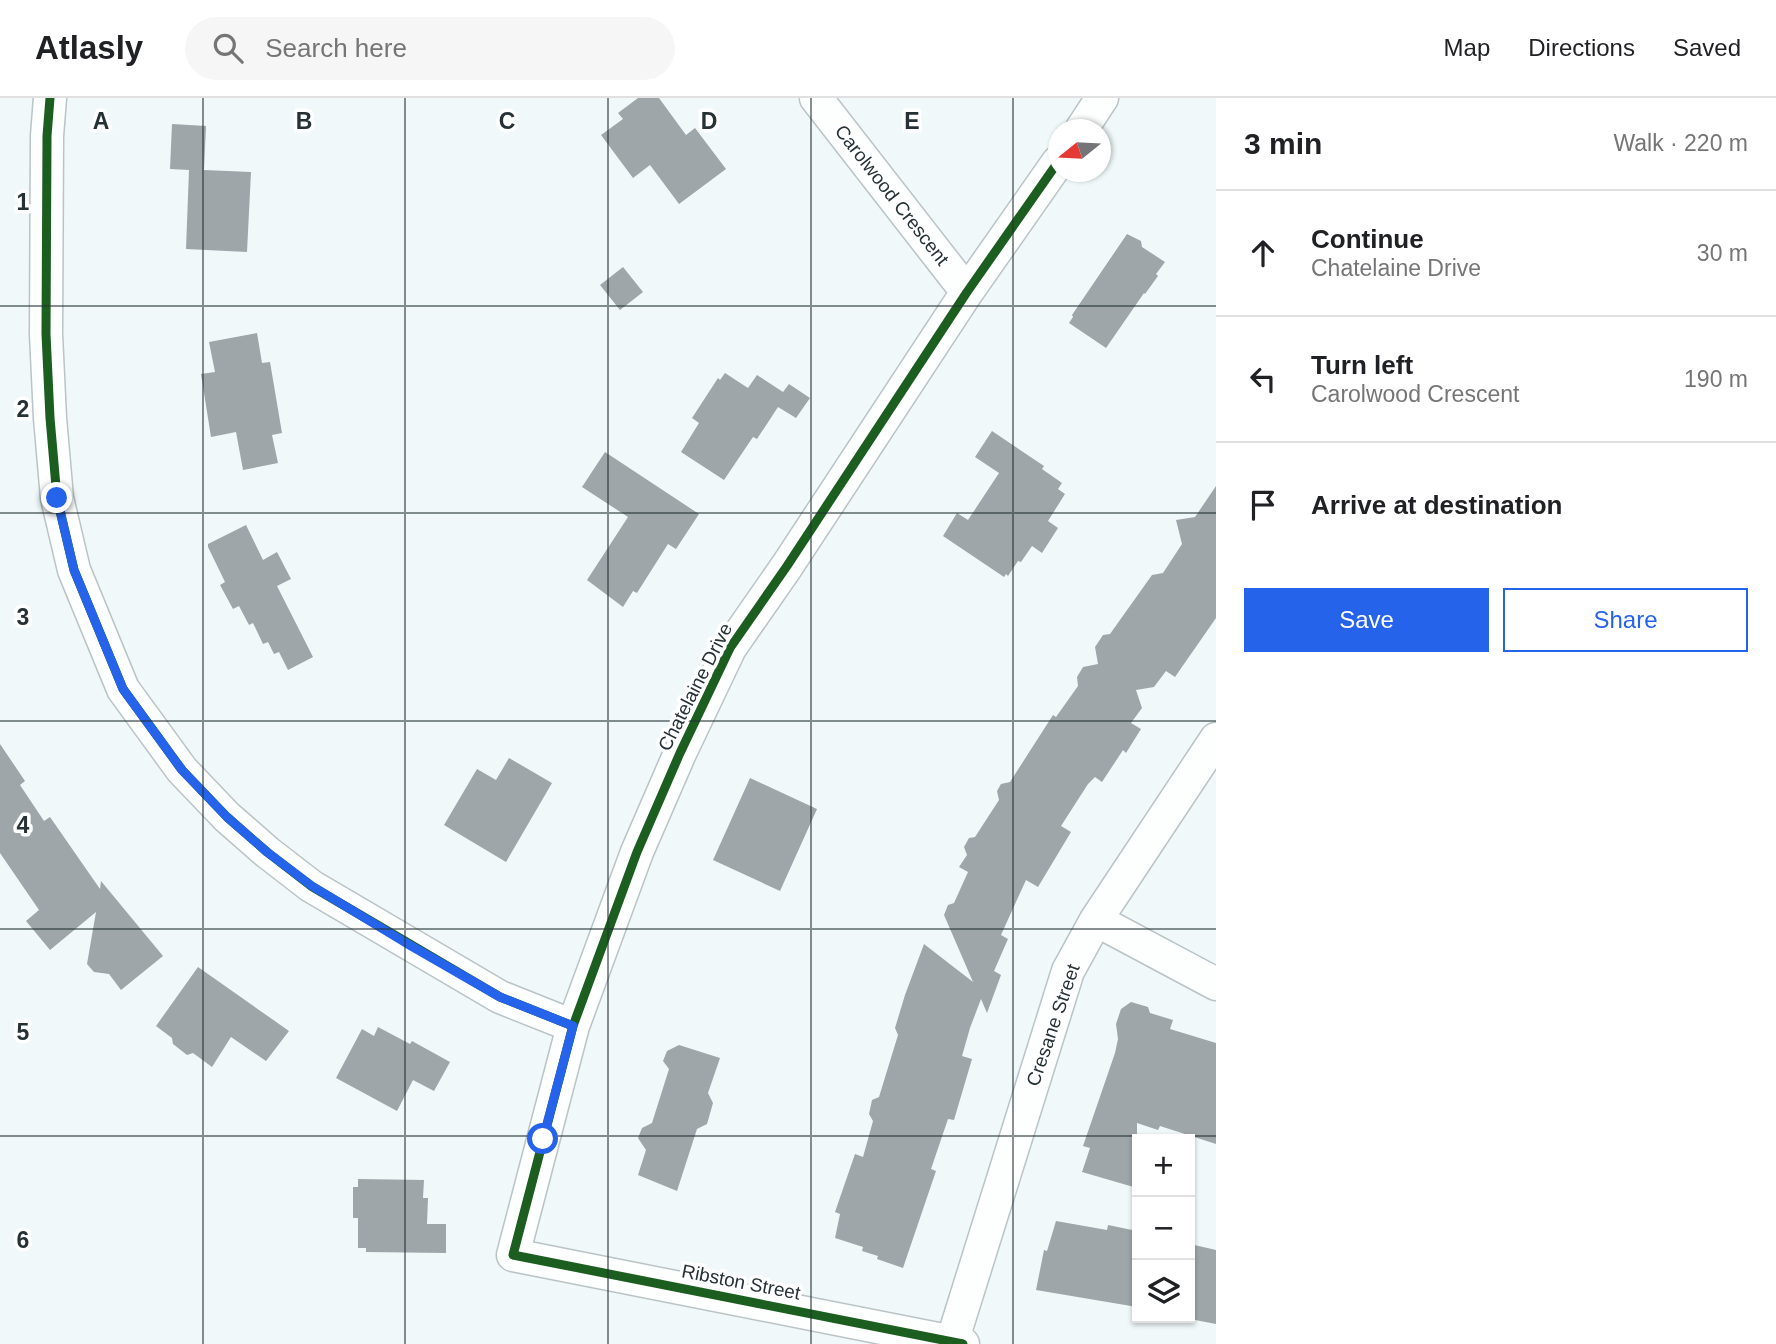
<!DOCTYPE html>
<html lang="en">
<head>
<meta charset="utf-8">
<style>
  :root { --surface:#fff; --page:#f6f6f6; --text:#202124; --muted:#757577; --line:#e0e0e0; --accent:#2563eb }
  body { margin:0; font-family:Helvetica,sans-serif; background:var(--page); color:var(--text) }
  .controls { position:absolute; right:21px; bottom:21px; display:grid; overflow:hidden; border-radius:0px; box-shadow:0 2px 5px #0004 }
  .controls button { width:63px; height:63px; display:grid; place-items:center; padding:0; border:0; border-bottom:2px solid var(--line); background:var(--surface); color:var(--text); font:35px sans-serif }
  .compass { position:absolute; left:1048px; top:21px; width:63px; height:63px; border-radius:50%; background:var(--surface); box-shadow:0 2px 5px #0004; rotate:252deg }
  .stop { position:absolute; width:21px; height:21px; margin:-16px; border:5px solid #2563eb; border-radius:50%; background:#fff }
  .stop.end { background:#2563eb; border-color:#fff; box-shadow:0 2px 7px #0008 }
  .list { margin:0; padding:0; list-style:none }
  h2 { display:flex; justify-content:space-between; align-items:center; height:91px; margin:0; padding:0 28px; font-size:30px }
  h2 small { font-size:23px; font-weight:400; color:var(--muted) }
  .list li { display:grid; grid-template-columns:46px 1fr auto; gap:21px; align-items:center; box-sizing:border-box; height:126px; padding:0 28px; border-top:2px solid var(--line) }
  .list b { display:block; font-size:26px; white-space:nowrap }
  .list p { margin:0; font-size:23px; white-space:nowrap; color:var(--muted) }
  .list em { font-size:23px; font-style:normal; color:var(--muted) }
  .actions { display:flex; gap:14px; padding:21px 28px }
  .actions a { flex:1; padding:16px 0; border:2px solid var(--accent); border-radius:0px; text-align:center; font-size:24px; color:var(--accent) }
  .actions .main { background:var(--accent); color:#fff }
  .icon { flex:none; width:38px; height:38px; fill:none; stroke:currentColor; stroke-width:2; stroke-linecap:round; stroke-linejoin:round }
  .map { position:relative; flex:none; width:1216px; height:1246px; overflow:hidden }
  header { display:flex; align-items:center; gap:42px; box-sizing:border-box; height:98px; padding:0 35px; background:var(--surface); border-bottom:2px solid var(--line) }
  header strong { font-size:33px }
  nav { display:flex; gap:38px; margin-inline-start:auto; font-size:24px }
  .search { width:490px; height:63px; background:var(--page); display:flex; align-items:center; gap:18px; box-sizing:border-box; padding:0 24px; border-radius:38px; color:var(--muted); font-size:26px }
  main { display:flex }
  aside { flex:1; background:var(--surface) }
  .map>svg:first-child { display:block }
</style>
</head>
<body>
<header>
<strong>Atlasly</strong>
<div class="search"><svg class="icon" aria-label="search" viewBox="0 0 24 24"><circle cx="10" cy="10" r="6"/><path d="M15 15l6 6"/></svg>Search here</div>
<nav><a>Map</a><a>Directions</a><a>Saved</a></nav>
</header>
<main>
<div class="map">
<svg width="1216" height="1246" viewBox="0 0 1216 1246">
  <rect width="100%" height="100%" fill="#f0f8fa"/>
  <!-- building -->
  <path fill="#9ea6a9" d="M638,0h21l27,37 9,-7 31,41 -47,35 -29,-39 -17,13 -32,-43 22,-16 -5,-6z
    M172,26l34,2 -2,44 47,2 -4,80 -61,-3 3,-79 -19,-1z
    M1127,136l14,7 1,6 23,15 -9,12 2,2 -13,18 -1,-1 -38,55 -37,-25 4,-6 -1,-2z
    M623,169l20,25 -23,18 -20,-25z
    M257,235l5,30 8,-1 12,71 -10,2 6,28 -35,7 -7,-38 -25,5 -10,-63 14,-2 -6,-30z
    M725,275l23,15 9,-13 26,17 6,-8 21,14 -14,20 -18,-11 -21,32 -4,-2 -29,43 -43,-28 18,-29 -7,-5 26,-40 2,2z
    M992,333l52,35 -2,3 20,14 -4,6 7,5 -17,27 10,7 -16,25 -10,-7 -11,16 -3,-1 -10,15 -2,-2 -2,3 -61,-41 14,-23 11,7 31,-47 -24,-16z
    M605,354l94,62 -23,35 -8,-5 -31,49 -4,-2 -10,16 -36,-27 41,-63 -46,-30z
    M1216,388v132l-41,59 -9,-6 -12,16 -18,3 6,18 -11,15 10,6 -15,24 -3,-3 -21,32 -7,-5 -7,7 -27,42 10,6 -33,55 -12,-7 -25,55 7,4 -14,32 7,4 -14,38 -6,-14 -11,29 -8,28 10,3 -18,61 -6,-1 -17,50 5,2 -33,97 -26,-9 1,-3 -16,-5 1,-4 -28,-9 5,-24 -5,-2 20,-58 8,3 10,-36 -4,-7 3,-14 7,-3 19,-62 -3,-7 10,-33 19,-51 49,38 -29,-67 4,-10 6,-2 14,-31 -9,-5 8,-12 -3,-8 5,-9 6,-1 24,-37 -2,-9 4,-7 9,-2 43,-67 3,2 22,-31 -1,-9 6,-10 15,-3 -3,-17 8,-12 7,-1 42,-59 11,-2 19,-29 -6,-24 19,-3z
    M246,427l17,35 14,-8 14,27 -14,7 36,71 -25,13 -9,-18 -5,2 -6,-12 -5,2 -10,-21 -4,2 -10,-19 -6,3 -13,-24 5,-3 -17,-35v-3z
    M0,646l25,37 -5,4 24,36 6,-4 50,72 1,-8 62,75 -42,34 -12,-16 -15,-2 -7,-8 9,-52 -46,38 -24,-29 13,-11 -39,-57z
    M509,660l43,25 -46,79 -62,-37 33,-56 19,11z
    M750,680l67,31 -37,82 -67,-31z
    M198,869l91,64 -23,30 -35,-24 -19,30 -19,-14 -6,2 -14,-11 -1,-6 -16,-12z
    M1131,904l17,5 2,6 23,7 -3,9 46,14v101l-56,-18 -2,4 -21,-7v65l-55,-16 8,-24 -7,-2 32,-93 3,-14 -2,-15 5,-15z
    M378,929l32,17 2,-3 38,21 -16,29 -21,-11 -16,31 -61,-33 26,-49 12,7z
    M679,947l41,13 -12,35 5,10 -6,21 -10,5 -20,62 -39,-16 8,-25 -8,-12 4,-10 10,-5 17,-54 -6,-8 4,-10z
    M358,1081l66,1 -1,18h5l-1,26h19v29l-80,-1v-4h-8v-30h-5v-31h5z
    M1056,1123l51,9 1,-5 29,6v76l-101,-17 8,-40 3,1z
    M1190,1146l26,6v74l-26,-5z"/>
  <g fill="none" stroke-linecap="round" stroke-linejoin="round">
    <!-- minor casing -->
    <g stroke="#bac3c6" stroke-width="35">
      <path id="minor" d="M50,0l-3,38 -1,198 4,84 7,80 17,72 49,119 59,81 45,47 40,35 44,34 189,111 73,29
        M816,0l151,194
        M1081,32l21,-32
        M1096,822l120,64
        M952,1244l116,-371 28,-51 120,-181
        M963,1246l-450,-89 60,-229 64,-174 43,-99 50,-105 57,-82 180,-274 91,-130"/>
    </g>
    <!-- minor -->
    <use href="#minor" stroke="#fdfefe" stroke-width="32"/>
    <!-- cycleway casing -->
    <g stroke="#fff" stroke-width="13">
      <path id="cycleway" d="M50,0l-3,38 -1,198 4,84 7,80 17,72 49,119 59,81 45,47 40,35 44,34 189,111 73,29
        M963,1246l-450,-89 60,-229 64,-174 43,-99 50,-105 57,-82 180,-274 91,-130"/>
    </g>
    <!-- cycleway -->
    <use href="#cycleway" stroke="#1b5e20" stroke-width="9"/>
  </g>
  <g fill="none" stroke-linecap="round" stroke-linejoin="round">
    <!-- route -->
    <path stroke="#2563eb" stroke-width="9" d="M57,400l17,72 49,119 59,81 45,47 40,35 45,34 94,57 94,54 73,29 -30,113"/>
  </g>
  <!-- grid -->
  <path fill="none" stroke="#253135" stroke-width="2" stroke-opacity="0.55" d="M203,0v1246M405,0v1246M608,0v1246M811,0v1246M1013,0v1246M0,208h1216M0,415h1216M0,623h1216M0,831h1216M0,1038h1216"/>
  <g text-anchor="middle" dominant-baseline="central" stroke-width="7" stroke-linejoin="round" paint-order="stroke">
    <!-- street labels -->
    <g font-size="19" fill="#253135" stroke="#fff">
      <text transform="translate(892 97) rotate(52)">Carolwood Crescent</text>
      <text transform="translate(695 589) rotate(-63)">Chatelaine Drive</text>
      <text transform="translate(1053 927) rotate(-71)">Cresane Street</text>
      <text transform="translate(741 1184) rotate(11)">Ribston Street</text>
    </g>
  </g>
  <g font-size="23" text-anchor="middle" font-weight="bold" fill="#253135" stroke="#fff" stroke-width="7" stroke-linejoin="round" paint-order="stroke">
    <text x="101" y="31">A</text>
    <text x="304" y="31">B</text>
    <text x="507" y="31">C</text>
    <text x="709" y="31">D</text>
    <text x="912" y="31">E</text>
    <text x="23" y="112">1</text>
    <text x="23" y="319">2</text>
    <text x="23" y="527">3</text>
    <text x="23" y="735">4</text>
    <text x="23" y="942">5</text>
    <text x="23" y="1150">6</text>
  </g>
</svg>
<div class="controls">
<button>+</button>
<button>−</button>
<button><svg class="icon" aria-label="layers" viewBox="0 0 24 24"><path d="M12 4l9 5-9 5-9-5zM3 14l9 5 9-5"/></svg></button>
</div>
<svg class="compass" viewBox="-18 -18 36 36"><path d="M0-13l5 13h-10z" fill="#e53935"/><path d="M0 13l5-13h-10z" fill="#757577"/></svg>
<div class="stop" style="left:543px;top:1041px"></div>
<div class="stop end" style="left:57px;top:400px"></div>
</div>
<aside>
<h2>3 min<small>Walk · 220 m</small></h2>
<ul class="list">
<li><svg class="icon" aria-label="ahead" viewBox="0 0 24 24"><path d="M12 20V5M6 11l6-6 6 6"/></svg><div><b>Continue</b><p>Chatelaine Drive</p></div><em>30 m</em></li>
<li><svg class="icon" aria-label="left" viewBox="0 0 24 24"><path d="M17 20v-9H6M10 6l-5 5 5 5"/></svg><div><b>Turn left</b><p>Carolwood Crescent</p></div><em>190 m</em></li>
<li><svg class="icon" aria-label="arrive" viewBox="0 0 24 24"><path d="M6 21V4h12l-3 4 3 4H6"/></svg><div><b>Arrive at destination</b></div></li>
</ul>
<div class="actions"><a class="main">Save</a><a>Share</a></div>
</aside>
</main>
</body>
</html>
